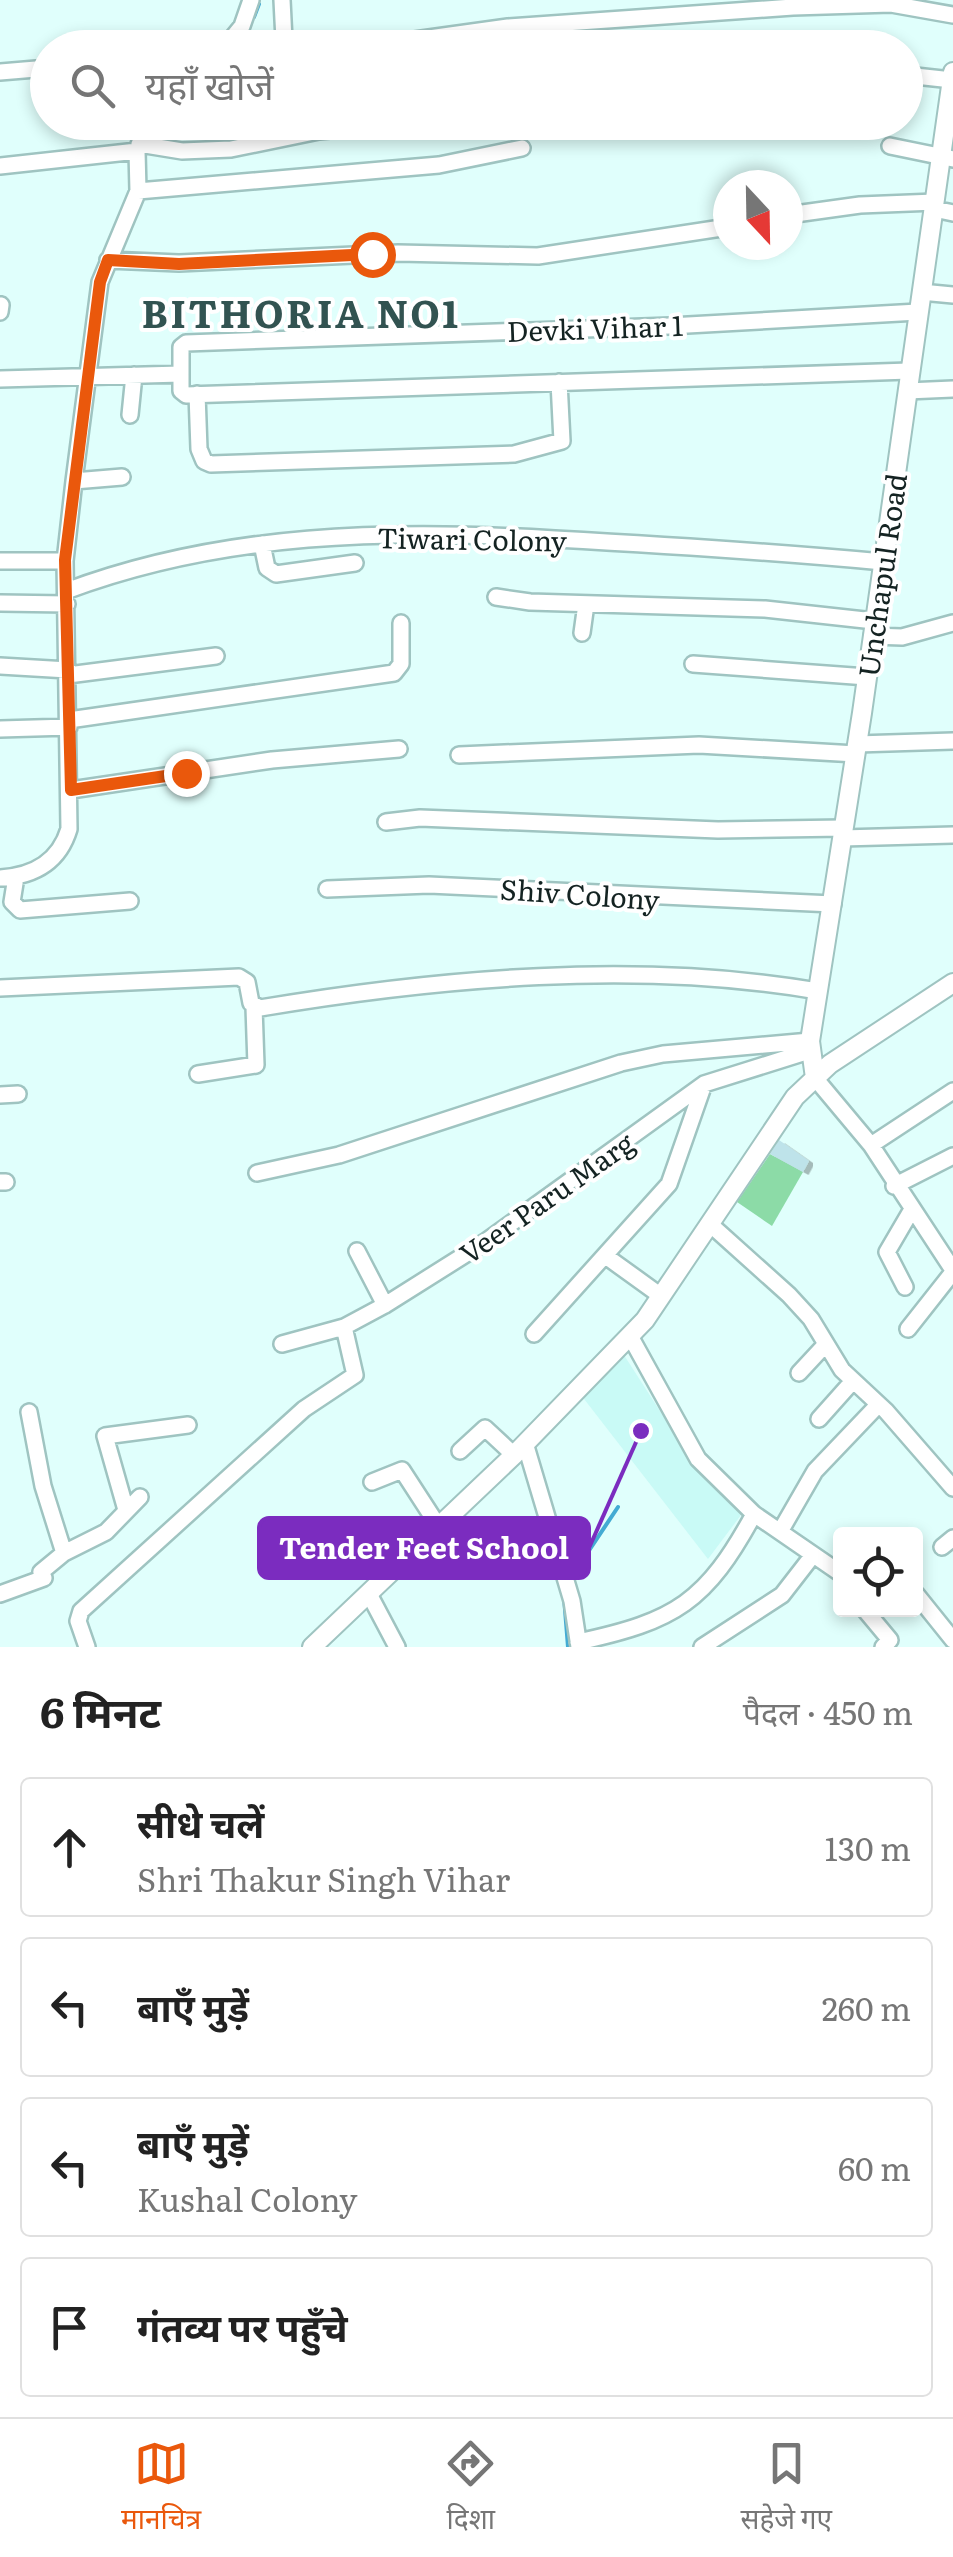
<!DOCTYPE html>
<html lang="hi">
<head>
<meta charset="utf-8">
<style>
  :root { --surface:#fff; --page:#f2f2f2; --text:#222; --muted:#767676; --line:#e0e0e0; --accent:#ea580c }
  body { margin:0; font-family:Literata,"Noto Sans Devanagari",serif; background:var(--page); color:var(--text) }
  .controls { position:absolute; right:30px; bottom:30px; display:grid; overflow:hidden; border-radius:10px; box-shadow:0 5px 15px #0003 }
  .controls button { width:90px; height:90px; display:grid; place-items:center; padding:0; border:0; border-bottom:2px solid var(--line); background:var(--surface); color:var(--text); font:50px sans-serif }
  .compass { position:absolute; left:713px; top:170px; width:90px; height:90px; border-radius:50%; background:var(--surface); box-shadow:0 5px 15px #0003; rotate:158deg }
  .stop { position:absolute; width:30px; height:30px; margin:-22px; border:8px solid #ea580c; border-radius:50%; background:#fff }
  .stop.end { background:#ea580c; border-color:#fff; box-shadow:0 2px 10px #0008 }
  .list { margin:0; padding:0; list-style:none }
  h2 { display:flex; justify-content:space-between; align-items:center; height:130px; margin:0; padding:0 40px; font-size:42px }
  h2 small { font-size:32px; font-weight:400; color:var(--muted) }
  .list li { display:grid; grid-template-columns:65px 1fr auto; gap:30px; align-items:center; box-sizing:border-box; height:140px; margin:0 20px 20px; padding:0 20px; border:2px solid var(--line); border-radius:10px }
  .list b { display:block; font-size:38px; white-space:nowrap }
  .list p { margin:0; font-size:32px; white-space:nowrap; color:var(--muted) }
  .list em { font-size:32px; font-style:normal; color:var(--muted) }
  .icon { flex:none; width:55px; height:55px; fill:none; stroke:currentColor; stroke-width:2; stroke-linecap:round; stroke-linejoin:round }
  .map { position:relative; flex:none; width:953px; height:1647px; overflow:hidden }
  .search { position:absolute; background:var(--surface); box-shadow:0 5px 15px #0003; left:30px; right:30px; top:30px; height:110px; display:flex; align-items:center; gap:25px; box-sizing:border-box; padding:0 35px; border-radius:55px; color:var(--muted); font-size:38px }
  .sheet { height:770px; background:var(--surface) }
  nav { display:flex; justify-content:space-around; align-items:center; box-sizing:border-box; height:140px; border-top:2px solid var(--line); background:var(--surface); font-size:28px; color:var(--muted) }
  nav a { display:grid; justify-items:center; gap:5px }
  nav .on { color:var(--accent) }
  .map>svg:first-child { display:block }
</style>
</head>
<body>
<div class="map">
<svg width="953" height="1647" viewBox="0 0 953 1647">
  <defs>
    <filter id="shadow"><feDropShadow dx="5.5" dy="3" stdDeviation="0" flood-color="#0004"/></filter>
  </defs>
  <rect width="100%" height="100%" fill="#e0fffc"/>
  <!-- built -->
  <path fill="#c9faf6" d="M622,1352l74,115 45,48 -33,44 -127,-164z"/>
  <!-- green -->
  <path fill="#8cdba7" d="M770,1154l33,18 -31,54 -35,-24z"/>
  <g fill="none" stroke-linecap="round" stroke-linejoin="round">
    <!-- stream -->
    <path stroke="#43abd3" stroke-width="4" d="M254,17l5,-13
      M570,1579l48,-72
      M564,1597l4,50"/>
  </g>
  <!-- building -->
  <path fill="#bee3ea" filter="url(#shadow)" d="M779,1140l30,21 -6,11 -33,-18z"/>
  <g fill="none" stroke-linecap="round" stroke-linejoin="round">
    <!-- minor casing -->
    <g stroke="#9fc4c1" stroke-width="20">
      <path id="minor" d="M282,0l2,40 10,8
        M224,48l18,-22 9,-26
        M357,48l151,-21 285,-20 98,-3 62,11
        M0,72l48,-4
        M906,75l46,5
        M139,144l43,7 49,-2 88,-18 98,-9
        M890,146l63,13
        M0,166l137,-15
        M138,191l301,-26 83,-17
        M934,209l19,4
        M788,215l72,-10 75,-3
        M108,260l71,3 219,-10 140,3 190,-29
        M921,292l32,3
        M0,312l1,-7
        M909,371l-723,24 -5,-4v-44l5,-4 484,-17 248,-14
        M0,379l181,-5
        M907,391l46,-2
        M197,394l2,55 5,12 7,3 303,-10 48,-13 -3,-59
        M130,415l4,-40
        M74,481l48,-4
        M262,544l5,24 9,6 79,-11
        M0,561h65
        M66,591c157,-59 325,-62 489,-52 110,6 219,13 328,23
        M496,597l34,5 235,7 109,12
        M0,603l67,1
        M582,633l4,-29
        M872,636l30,1 51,-14
        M693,664l174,13
        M0,666l68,4
        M68,675l148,-19
        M69,720l325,-47 7,-9v-41
        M0,729l69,-2
        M857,744l96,-3
        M459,755l240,-10 157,9
        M71,790l201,-30 127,-11
        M386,822l34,-4 298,12 125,-2
        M842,838l111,-3
        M16,877l-4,25 8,8 110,-9
        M0,878c34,-2 59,-16 69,-49l-4,-268 9,-80 26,-199 38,-91 -1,-40 15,-29
        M327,889l102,-4 404,19
        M0,988l239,-11 8,5 4,21 9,5c179,-30 378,-48 558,-17
        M198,1074l58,-9 -2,-58
        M815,1078l56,67 82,125
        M0,1095l18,-1
        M871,1145l82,-54
        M257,1173l82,-18 282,-92 42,-9 147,-13
        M0,1182h6
        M894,1186l59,-30
        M711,1225l78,70 22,24 31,51 44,41 67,77
        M357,1251l28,54
        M607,1257l54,39
        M905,1287l-18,-35 24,-41
        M908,1329l45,-57
        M534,1334l135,-150 35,-100
        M630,1336l68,123 56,55 86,59
        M282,1344l62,-17 41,-22 100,-63 219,-158 105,-33
        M799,1373l26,-28
        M29,1412l14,74 21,67
        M819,1419l33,-37
        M525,1443l47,158 7,46
        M460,1451l25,-23 29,27
        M372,1482l30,-12 37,57
        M126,1510l-21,-74 83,-11
        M781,1530l34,-59 63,-66
        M942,1547l11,-9
        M0,1594l44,-16 -3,-6 23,-19 42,-21 34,-35
        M369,1594l28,53
        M916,1594l37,46
        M865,1610l25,30 -7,7
        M578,1642c98,-21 128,-40 176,-128
        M87,1647l-9,-26 3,-10 223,-202 51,-34 -11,-48
        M702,1647l80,-52 31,-40"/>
    </g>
    <!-- tertiary casing -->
    <g stroke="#9fc4c1" stroke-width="22">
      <path id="tertiary" d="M815,1078l-5,-37 52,-328 91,-641
        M312,1647l202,-192 131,-135 150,-223 35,-33 123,-81"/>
    </g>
    <!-- minor -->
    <use href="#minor" stroke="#fff" stroke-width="15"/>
    <!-- tertiary -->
    <use href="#tertiary" stroke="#fff" stroke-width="18"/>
  </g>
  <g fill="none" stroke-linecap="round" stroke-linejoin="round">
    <!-- route -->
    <path stroke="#ea580c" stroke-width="12" d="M186,773l-115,17 -6,-230 35,-278 8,-22 71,4 193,-10"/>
  </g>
  <g text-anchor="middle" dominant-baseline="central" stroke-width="8" stroke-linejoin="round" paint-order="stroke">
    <!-- street labels -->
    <g font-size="28" fill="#142322" stroke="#fff">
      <text transform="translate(595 327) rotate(-2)">Devki Vihar 1</text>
      <text transform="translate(472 538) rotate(1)">Tiwari Colony</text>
      <text transform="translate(881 575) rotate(-82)">Unchapul Road</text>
      <text transform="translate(580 893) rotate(4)">Shiv Colony</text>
      <text transform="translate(546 1197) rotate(-35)">Veer Paru Marg</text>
    </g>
    <!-- district labels -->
    <g font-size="38" font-weight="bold" letter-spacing="2.5" fill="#325351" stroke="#fff">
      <text x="301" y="311">BITHORIA NO1</text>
    </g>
  </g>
  <!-- callouts -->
  <path fill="none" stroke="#7b2cbf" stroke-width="4" d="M641 1431L589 1548"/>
  <circle fill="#7b2cbf" stroke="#fff" stroke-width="4" cx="641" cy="1431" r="10"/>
  <rect fill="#7b2cbf" stroke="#7b2cbf" stroke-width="4" x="259" y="1518" width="330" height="60" rx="10"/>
  <g font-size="30" text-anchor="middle" font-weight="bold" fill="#fff">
    <text x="424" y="1559">Tender Feet School</text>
  </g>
</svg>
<div class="controls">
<button><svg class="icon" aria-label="locate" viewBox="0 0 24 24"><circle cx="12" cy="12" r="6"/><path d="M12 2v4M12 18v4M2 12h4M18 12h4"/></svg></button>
</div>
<svg class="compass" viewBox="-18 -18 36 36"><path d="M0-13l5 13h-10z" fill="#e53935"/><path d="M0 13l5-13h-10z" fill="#767676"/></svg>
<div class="stop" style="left:372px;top:254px"></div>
<div class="stop end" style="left:186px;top:773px"></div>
<div class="search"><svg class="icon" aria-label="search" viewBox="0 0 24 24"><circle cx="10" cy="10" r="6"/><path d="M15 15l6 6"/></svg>यहाँ खोजें</div>
</div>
<section class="sheet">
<h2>6 मिनट<small>पैदल · 450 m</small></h2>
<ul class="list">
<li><svg class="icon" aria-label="ahead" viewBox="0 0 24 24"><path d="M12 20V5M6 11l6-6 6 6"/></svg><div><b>सीधे चलें</b><p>Shri Thakur Singh Vihar</p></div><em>130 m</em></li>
<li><svg class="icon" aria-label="left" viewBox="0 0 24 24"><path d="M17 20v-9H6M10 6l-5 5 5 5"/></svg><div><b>बाएँ मुड़ें</b></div><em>260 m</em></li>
<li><svg class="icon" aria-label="left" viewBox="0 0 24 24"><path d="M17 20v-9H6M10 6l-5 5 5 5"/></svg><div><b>बाएँ मुड़ें</b><p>Kushal Colony</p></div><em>60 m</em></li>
<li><svg class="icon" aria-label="arrive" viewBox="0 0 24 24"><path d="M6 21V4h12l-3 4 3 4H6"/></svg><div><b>गंतव्य पर पहुँचे</b></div></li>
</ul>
</section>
<nav>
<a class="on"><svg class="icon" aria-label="map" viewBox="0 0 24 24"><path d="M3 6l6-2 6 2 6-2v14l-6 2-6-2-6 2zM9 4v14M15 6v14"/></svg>मानचित्र</a>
<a><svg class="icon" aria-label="directions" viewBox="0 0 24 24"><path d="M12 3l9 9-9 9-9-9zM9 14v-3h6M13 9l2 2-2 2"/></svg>दिशा</a>
<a><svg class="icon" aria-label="saved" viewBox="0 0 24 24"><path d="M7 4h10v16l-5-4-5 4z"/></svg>सहेजे गए</a>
</nav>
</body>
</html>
